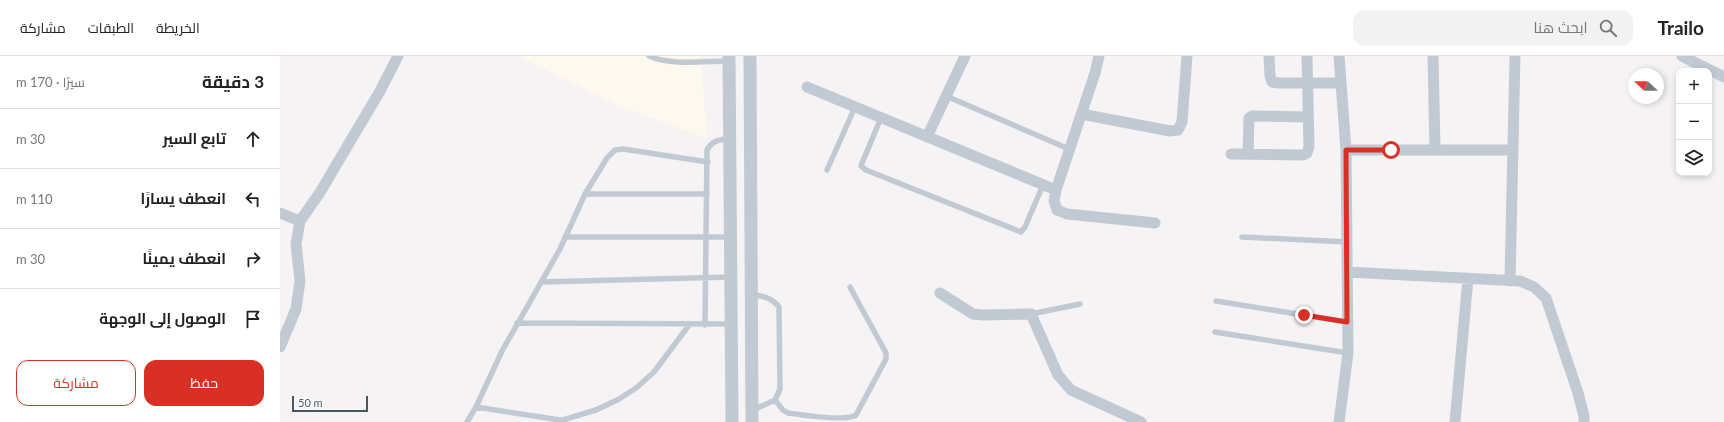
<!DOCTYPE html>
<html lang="ar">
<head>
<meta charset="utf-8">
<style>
  :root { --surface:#fff; --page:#f2f2f2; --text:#222; --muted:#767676; --line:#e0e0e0; --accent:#d93025 }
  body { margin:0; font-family:Lato,Cairo,sans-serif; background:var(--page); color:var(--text); direction:rtl }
  .controls { position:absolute; right:12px; top:12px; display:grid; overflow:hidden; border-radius:8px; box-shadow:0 2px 6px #0003 }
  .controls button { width:36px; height:36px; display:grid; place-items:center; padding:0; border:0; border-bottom:1px solid var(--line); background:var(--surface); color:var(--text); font:20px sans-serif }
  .compass { position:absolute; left:1348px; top:12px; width:36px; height:36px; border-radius:50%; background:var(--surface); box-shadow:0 2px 6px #0003; rotate:292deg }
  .scale { position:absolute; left:12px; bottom:10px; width:76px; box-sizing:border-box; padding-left:4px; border:2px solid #4a5661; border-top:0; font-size:11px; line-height:14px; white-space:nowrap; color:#4a5661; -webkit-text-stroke:3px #fff; paint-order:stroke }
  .stop { position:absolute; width:12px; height:12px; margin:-9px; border:3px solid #d93025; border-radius:50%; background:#fff }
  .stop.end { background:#d93025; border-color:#fff; box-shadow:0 1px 4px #0008 }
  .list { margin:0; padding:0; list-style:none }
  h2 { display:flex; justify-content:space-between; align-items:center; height:52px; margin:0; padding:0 16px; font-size:17px }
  h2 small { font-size:13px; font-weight:400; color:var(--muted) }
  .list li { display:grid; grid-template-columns:26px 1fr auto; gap:12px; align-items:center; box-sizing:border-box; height:60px; padding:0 16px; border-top:1px solid var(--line) }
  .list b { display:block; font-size:15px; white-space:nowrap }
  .list em { font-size:13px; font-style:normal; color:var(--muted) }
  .actions { display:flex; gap:8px; padding:12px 16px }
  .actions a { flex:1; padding:9px 0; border:1px solid var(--accent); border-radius:12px; text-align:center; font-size:14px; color:var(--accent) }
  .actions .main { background:var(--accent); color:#fff }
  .icon { flex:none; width:22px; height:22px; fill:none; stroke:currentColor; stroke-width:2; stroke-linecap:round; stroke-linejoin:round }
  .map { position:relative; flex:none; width:1444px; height:366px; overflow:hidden; direction:ltr }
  header { display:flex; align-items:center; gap:24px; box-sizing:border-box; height:56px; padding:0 20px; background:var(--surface); border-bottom:1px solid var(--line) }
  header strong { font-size:19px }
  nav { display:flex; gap:22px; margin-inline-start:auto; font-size:14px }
  .search { width:280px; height:36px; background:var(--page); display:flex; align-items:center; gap:10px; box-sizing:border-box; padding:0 14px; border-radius:12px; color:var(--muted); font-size:15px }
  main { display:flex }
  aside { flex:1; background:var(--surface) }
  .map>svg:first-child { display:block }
</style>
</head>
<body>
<header>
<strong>Trailo</strong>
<div class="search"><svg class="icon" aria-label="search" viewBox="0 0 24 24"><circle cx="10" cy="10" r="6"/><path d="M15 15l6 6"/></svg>ابحث هنا</div>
<nav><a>الخريطة</a><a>الطبقات</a><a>مشاركة</a></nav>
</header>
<main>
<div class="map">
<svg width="1444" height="366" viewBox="0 0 1444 366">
  <rect width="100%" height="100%" fill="#f5f3f3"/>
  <!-- commercial -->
  <path fill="#fdf9ef" d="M238,0h183l6,82 -83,-30z"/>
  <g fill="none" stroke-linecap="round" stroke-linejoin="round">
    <!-- service -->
    <path stroke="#c1cad2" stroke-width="5.5" d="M369,0c22,10 56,5 80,5
      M666,40l123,53
      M601,62l-19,45 -1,3 5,4 155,62 4,-5 18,-42
      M547,114l28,-63
      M305,138h122
      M285,181h166
      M962,181l105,5
      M261,226l189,-5
      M472,238c11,3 20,3 27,13l1,82 -5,11 -22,10
      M936,245l131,21
      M751,258l49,-10
      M237,267l214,1
      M425,269l2,-175c5,-10 13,-10 23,-12
      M935,276l133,21
      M495,344l8,10 5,3c14,2 59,9 68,2l30,-56v-6l-36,-66
      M196,351l84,13
      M187,366l9,-15 26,-56 58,-102 25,-55 22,-36 8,-8 8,-1 85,13
      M276,366l40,-12 23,-11 17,-11 18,-16 35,-47"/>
    <!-- minor -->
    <path stroke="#c1cad2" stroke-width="11" d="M819,0l-4,17 -39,117 -2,11 3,9 10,4 88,9
      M989,0l1,20 2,6 6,1h63
      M1153,0l2,94
      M1402,0l42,21
      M527,31l249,103
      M801,58l89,17 8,-1 4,-8 5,-66
      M647,81l38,-81
      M1066,94h167
      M951,98l72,1 4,-2 2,-6 -2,-91
      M968,98l1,-36 3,-2 56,1
      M0,157l20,8
      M1067,216l173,9 14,6 12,11 32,95 6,23v6
      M1230,225l5,-225
      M660,237l33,21 10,1 48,-1 27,61 13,15 70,32
      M0,291l16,-38 4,-28 -4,-37 4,-23 19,-27 61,-103 18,-35
      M1059,366l9,-69 -2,-203 -7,-94
      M1175,366l13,-144"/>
    <!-- tertiary -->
    <path stroke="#c1cad2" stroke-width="13" d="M449,0l3,366
      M470,0l2,366"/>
  </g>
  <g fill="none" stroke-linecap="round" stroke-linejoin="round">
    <!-- route -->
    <path stroke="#d93025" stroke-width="5" d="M1024,259l43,7 -1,-172h45"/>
  </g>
</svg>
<div class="controls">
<button>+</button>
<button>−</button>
<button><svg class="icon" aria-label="layers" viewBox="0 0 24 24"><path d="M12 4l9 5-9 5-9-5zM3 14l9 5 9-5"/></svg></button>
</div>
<svg class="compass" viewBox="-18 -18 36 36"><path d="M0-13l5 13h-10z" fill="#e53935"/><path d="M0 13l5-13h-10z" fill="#767676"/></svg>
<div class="scale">50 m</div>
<div class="stop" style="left:1111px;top:94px"></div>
<div class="stop end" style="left:1024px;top:259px"></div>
</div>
<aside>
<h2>3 دقيقة<small>سيرًا · 170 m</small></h2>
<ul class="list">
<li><svg class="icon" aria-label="ahead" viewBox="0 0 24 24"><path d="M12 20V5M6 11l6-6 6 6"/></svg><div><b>تابع السير</b></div><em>30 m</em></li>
<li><svg class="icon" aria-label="left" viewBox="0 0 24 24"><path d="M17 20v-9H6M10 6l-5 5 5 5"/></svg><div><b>انعطف يسارًا</b></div><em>110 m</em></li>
<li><svg class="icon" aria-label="right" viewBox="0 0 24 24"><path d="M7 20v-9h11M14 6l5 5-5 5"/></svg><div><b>انعطف يمينًا</b></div><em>30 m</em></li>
<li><svg class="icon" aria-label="arrive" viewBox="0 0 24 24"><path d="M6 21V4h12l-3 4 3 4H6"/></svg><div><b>الوصول إلى الوجهة</b></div></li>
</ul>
<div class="actions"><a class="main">حفظ</a><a>مشاركة</a></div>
</aside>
</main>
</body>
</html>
